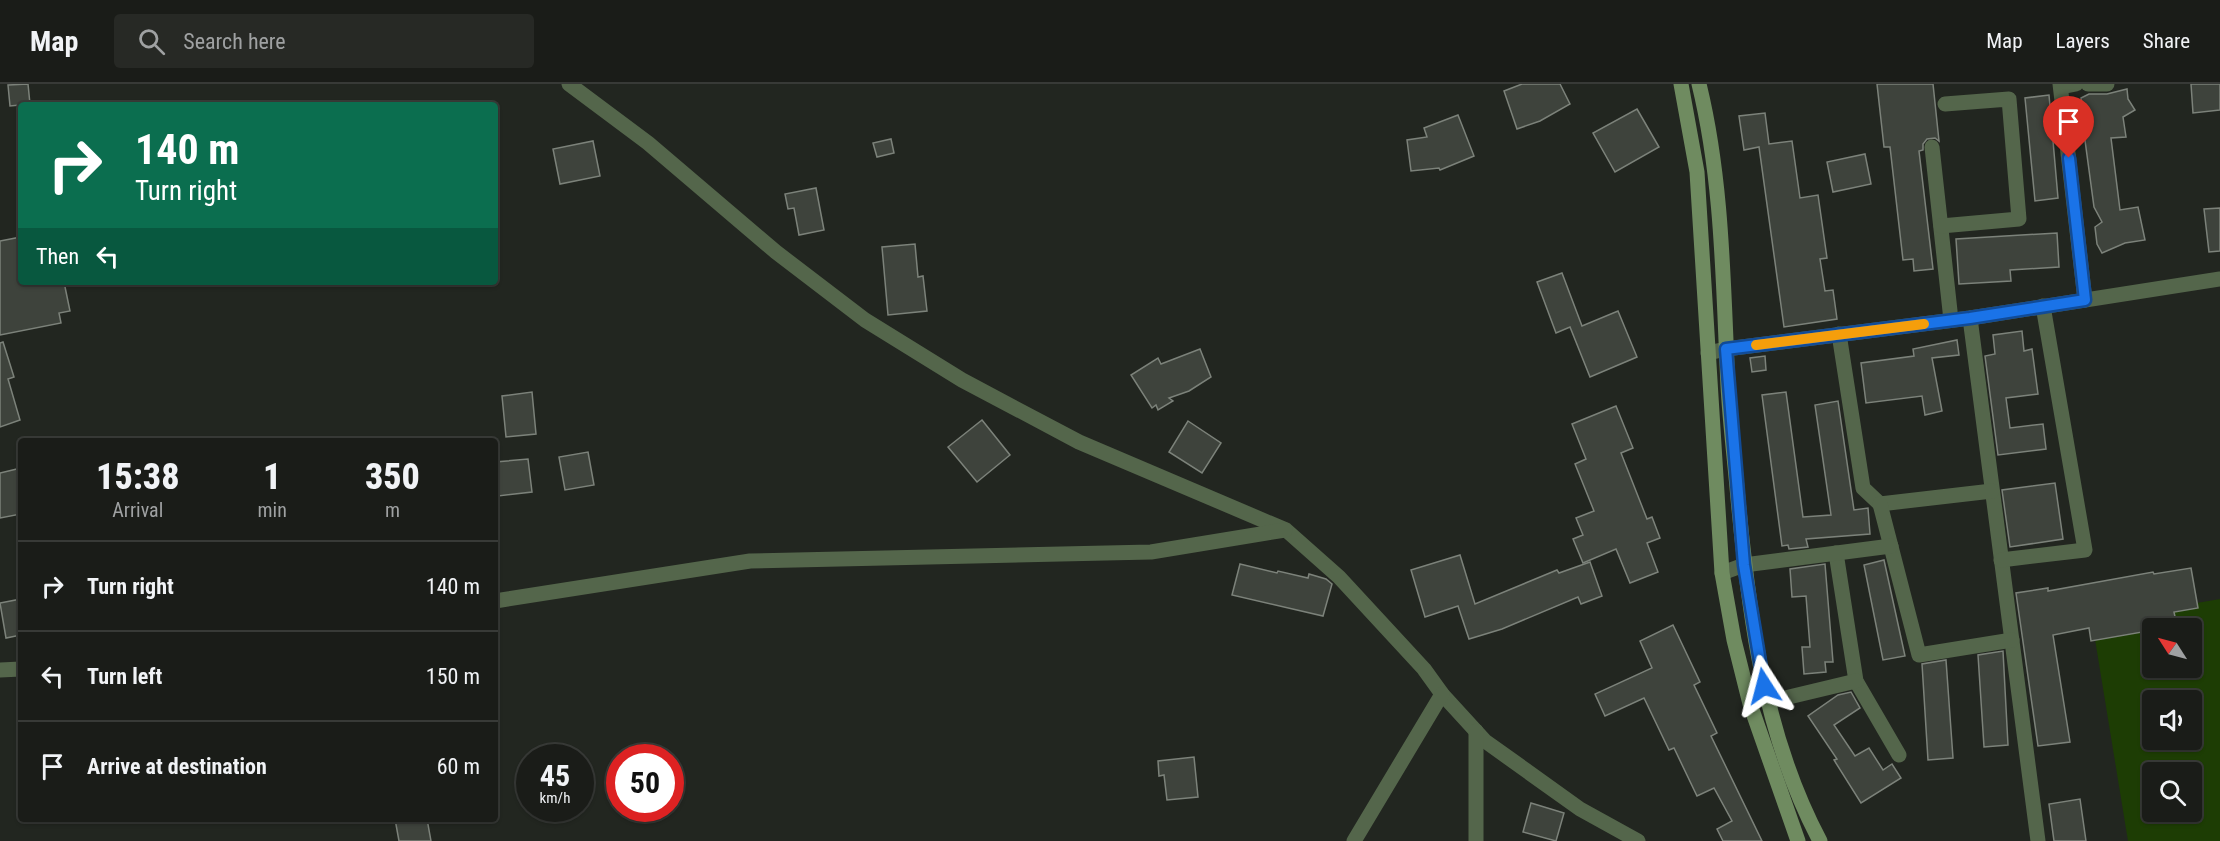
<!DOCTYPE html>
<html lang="en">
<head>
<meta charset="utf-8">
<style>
  body { margin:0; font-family:"Roboto Condensed",sans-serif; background:#272925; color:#f1f3f6; height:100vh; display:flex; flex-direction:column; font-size:22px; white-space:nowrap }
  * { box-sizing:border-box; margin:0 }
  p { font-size:20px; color:#9fa1a2 }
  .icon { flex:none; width:33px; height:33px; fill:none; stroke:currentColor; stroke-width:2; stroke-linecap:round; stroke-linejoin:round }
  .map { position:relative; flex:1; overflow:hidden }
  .details { position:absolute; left:18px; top:354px; width:480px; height:384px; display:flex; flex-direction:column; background:#1a1c18; border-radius:6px; box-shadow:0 2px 4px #0004,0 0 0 2px #383a37 }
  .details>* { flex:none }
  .top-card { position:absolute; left:18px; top:18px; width:480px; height:183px; border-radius:6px; box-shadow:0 2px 4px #0004,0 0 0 2px #383a37; background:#0b6e4f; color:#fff; overflow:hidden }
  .needle { width:39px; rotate:306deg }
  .controls { position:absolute; left:2142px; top:534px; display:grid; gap:12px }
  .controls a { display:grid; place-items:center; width:60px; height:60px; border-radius:6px; background:#1a1c18; box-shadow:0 2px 4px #0004,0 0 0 2px #383a37; font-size:30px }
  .speed { position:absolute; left:516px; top:660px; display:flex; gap:12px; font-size:30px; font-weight:700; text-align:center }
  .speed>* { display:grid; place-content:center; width:78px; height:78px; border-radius:50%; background:#1a1c18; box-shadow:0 2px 4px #0004,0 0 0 2px #383a37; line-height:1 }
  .speed small { font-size:15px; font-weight:400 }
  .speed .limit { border:9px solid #d22; background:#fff; color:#111 }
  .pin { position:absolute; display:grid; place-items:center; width:51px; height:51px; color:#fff; margin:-62px -26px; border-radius:50% 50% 50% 0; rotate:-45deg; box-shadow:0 0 6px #0007 }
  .pin .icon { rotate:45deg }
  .me { position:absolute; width:66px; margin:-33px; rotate:351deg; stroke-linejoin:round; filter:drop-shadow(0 0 4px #0008) }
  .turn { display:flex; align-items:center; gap:21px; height:126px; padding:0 18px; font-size:27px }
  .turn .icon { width:78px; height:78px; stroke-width:2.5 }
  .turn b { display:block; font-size:42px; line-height:51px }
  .then { display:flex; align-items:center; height:57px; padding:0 18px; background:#0003; gap:12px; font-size:22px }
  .eta { display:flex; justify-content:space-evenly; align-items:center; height:102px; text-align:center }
  .eta b { font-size:36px; font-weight:800; line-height:42px }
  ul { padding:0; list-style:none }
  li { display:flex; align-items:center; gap:18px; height:90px; padding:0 18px; border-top:2px solid #383a37 }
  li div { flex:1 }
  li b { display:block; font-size:22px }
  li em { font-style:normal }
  header { display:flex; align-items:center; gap:36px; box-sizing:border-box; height:84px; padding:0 30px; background:#1a1c18; border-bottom:2px solid #383a37 }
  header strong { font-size:28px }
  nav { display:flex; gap:33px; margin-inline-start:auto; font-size:21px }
  .search { width:420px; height:54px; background:#272925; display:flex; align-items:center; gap:15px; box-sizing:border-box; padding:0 21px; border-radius:6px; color:#9fa1a2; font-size:22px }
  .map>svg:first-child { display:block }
  .green { fill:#1d3d04; fill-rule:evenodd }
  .building { fill:#3e433c; stroke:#7c827a; stroke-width:1.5 }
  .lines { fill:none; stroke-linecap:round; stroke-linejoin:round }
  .street { stroke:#54664b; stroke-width:15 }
  .secondary { stroke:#6f8b60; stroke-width:15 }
  .route-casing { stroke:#114b97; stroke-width:15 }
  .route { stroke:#1a73e8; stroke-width:10 }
  .slow { stroke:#f59e0b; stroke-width:10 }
</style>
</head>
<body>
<header>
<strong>Map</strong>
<div class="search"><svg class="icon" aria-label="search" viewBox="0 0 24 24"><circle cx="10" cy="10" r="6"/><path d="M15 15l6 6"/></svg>Search here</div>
<nav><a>Map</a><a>Layers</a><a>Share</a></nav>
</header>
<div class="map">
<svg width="2220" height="757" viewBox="0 0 2220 757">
  <rect width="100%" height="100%" fill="#222620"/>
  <path class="green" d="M2220,515V757H2128L2092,537ZM2152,544H2192V584H2152ZM2152,616H2192V656H2152ZM2152,688H2192V728H2152Z"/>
  <g class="building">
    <polygon points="28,0 30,20 10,22 8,1"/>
    <polygon points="1522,0 1560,0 1570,20 1540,37 1517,45 1504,7"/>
    <polygon points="1877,0 1933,0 1939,57 1935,54 1927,55 1923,60 1923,66 1919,67 1933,185 1914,187 1913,175 1903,176 1890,63 1884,63"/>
    <polygon points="2191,0 2220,0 2220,26 2193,29"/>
    <polygon points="2127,5 2128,15 2135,26 2123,33 2126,53 2111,54 2120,126 2138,123 2145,156 2125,159 2102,169 2097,160 2095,143 2102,138 2094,123 2084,49 2081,43 2084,42 2081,14 2089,10 2107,10"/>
    <polygon points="2049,11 2058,114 2035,117 2025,14"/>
    <polygon points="1637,25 1659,63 1615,88 1593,49"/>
    <polygon points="1765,29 1769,60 1792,57 1800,114 1818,111 1827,174 1820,175 1825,207 1833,206 1837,235 1784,243 1759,63 1744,66 1739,32"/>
    <polygon points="1458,31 1474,72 1440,86 1439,84 1411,87 1407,56 1427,53 1424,44"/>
    <polygon points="891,55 894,69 877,73 873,59"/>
    <polygon points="593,57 600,92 560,100 553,65"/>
    <polygon points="1865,70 1871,100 1833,108 1827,78"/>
    <polygon points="816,104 824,146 799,151 794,124 788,125 785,110"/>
    <polygon points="2220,124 2220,167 2209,168 2204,125"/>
    <polygon points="2057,149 2059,183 2010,186 2011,197 1959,200 1956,155"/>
    <polygon points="21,153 21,198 64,198 70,227 59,229 61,239 0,251 0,157"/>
    <polygon points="915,160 918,193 923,192 927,227 888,231 882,163"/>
    <polygon points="1562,189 1582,242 1618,227 1637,273 1590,293 1570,243 1556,249 1537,198"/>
    <polygon points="2022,247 2024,267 2032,265 2038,310 2006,314 2010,344 2043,340 2046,365 1998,371 1985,272 1995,270 1993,251"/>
    <polygon points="1957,256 1959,271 1932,274 1942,327 1925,331 1922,312 1866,319 1861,279 1914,272 1913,265"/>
    <polygon points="3,258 14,293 8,295 20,336 0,343 0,259"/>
    <polygon points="1200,265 1211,293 1189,307 1169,314 1173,317 1158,326 1156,321 1152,324 1131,291 1158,274 1161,280"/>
    <polygon points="1765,272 1766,286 1752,288 1750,274"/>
    <polygon points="532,308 536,350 506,353 502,312"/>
    <polygon points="1786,308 1803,433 1831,431 1815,321 1838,317 1854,426 1868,424 1870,450 1806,455 1808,463 1789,465 1788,461 1782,462 1762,311"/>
    <polygon points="1616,322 1633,364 1621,369 1647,435 1652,433 1660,454 1647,459 1658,488 1630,499 1616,465 1583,479 1573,455 1583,451 1576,434 1594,427 1575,380 1586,375 1572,340"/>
    <polygon points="982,336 1010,371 977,398 948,363"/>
    <polygon points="1188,337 1221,359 1202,389 1169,368"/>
    <polygon points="588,368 594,401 565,406 559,373"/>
    <polygon points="528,375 532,408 498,412 495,378"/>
    <polygon points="21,384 21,430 0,434 0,389"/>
    <polygon points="2055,399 2063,455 2010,463 2002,406"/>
    <polygon points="1460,471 1475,520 1557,486 1559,489 1590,478 1602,512 1581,520 1578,513 1502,545 1469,555 1458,522 1425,533 1411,486"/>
    <polygon points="1884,476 1905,572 1883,576 1864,481"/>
    <polygon points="1240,480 1277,489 1278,487 1308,494 1309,490 1326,495 1332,500 1323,532 1232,511"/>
    <polygon points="1825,480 1833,578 1825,578 1826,588 1804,590 1802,563 1810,563 1806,512 1792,513 1790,485"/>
    <polygon points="2191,484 2198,524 2174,528 2177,542 2091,557 2089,544 2053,551 2070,658 2038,662 2016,509 2048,504 2048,507 2153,488 2154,490"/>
    <polygon points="21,515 21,551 6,554 0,519"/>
    <polygon points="1673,541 1700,598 1694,601 1717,649 1711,652 1762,757 1723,757 1717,745 1732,737 1714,704 1697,712 1674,664 1669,666 1644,614 1605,632 1595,610 1652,584 1640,557"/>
    <polygon points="2003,567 2008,661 1984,663 1978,571"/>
    <polygon points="1946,576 1953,674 1928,676 1922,580"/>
    <polygon points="1851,608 1860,624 1834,641 1855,672 1869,664 1883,686 1892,680 1901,694 1861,719 1834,676 1837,675 1808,632 1838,611"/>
    <polygon points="1194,673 1198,713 1167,716 1164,691 1159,692 1158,677"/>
    <polygon points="2080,715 2086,757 2054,757 2049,720"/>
    <polygon points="1531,719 1564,729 1556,757 1523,748"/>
    <polygon points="395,735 427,735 431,757 399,757"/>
  </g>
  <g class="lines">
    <g class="street">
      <polyline points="569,0 648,59 776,168 865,236 962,296 1079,358 1286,446 1339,493 1424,585 1442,610 1485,657 1580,725 1638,757"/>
      <polyline points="2060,0 2085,216"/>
      <polyline points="2088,0 2107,0"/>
      <polyline points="2061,3 2076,0"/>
      <polyline points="1932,63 1951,236"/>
      <polyline points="1941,142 2019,135 2009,15 1945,20"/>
      <polyline points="1970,234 2038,757"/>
      <polyline points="1839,250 1863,404 1880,420 1992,407"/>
      <polyline points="1708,269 1726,265 1970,234 2220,195"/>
      <polyline points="1880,420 1919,571 2012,556"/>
      <polyline points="1836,469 1856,597 1899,671"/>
      <polyline points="2001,476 2085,466 2043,222"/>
      <polyline points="1722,489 1744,481 1891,462"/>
      <polyline points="495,517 750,477 1151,468 1285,446"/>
      <polyline points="0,586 21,585"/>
      <polyline points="1768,618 1856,597"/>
      <polyline points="1476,647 1476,757"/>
      <polyline points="1354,757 1442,610"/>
    </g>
    <g class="secondary">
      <polyline points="1681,0 1697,88 1722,489 1734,556 1750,620 1798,757"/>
      <path d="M1699,0C1723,98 1723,201 1728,302C1730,340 1735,378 1738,415C1749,532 1764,652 1820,757"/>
    </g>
  </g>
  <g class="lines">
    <defs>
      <polyline id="route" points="1764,602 1744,481 1726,265 1970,234 2085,216 2069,74"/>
    </defs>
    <use href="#route" class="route-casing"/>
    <use href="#route" class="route"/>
    <polyline class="slow" points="1756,261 1924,240"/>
  </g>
</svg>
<div class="controls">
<a><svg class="needle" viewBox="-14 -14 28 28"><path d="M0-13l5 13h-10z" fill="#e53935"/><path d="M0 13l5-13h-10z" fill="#9fa1a2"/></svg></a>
<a><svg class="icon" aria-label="sound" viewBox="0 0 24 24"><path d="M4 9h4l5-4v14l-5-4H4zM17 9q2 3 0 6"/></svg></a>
<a><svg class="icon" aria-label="search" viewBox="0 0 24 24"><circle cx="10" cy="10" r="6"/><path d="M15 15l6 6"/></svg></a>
</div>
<div class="speed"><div>45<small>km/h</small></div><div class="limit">50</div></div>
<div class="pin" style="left:2069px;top:74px;background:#d93025"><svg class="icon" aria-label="arrive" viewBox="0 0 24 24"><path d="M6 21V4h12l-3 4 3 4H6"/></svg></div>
<svg class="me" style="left:1764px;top:602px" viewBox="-20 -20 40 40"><path d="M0-17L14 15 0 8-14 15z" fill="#1a73e8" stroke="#fff" stroke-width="4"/></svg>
<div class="top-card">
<div class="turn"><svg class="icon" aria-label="right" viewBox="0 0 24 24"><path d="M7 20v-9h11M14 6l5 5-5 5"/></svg><div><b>140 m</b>Turn right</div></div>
<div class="then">Then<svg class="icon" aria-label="left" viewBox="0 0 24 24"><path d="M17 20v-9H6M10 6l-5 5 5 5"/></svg></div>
</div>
<section class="details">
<div class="eta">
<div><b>15:38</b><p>Arrival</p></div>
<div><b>1</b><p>min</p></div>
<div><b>350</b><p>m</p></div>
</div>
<ul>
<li><svg class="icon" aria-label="right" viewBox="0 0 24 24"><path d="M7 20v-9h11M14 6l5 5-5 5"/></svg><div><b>Turn right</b></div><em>140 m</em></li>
<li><svg class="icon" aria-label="left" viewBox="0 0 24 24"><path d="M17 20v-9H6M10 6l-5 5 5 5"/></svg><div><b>Turn left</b></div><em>150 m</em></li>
<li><svg class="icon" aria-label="arrive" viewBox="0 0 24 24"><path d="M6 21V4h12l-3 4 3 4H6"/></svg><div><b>Arrive at destination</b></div><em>60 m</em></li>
</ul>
</section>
</div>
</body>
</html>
